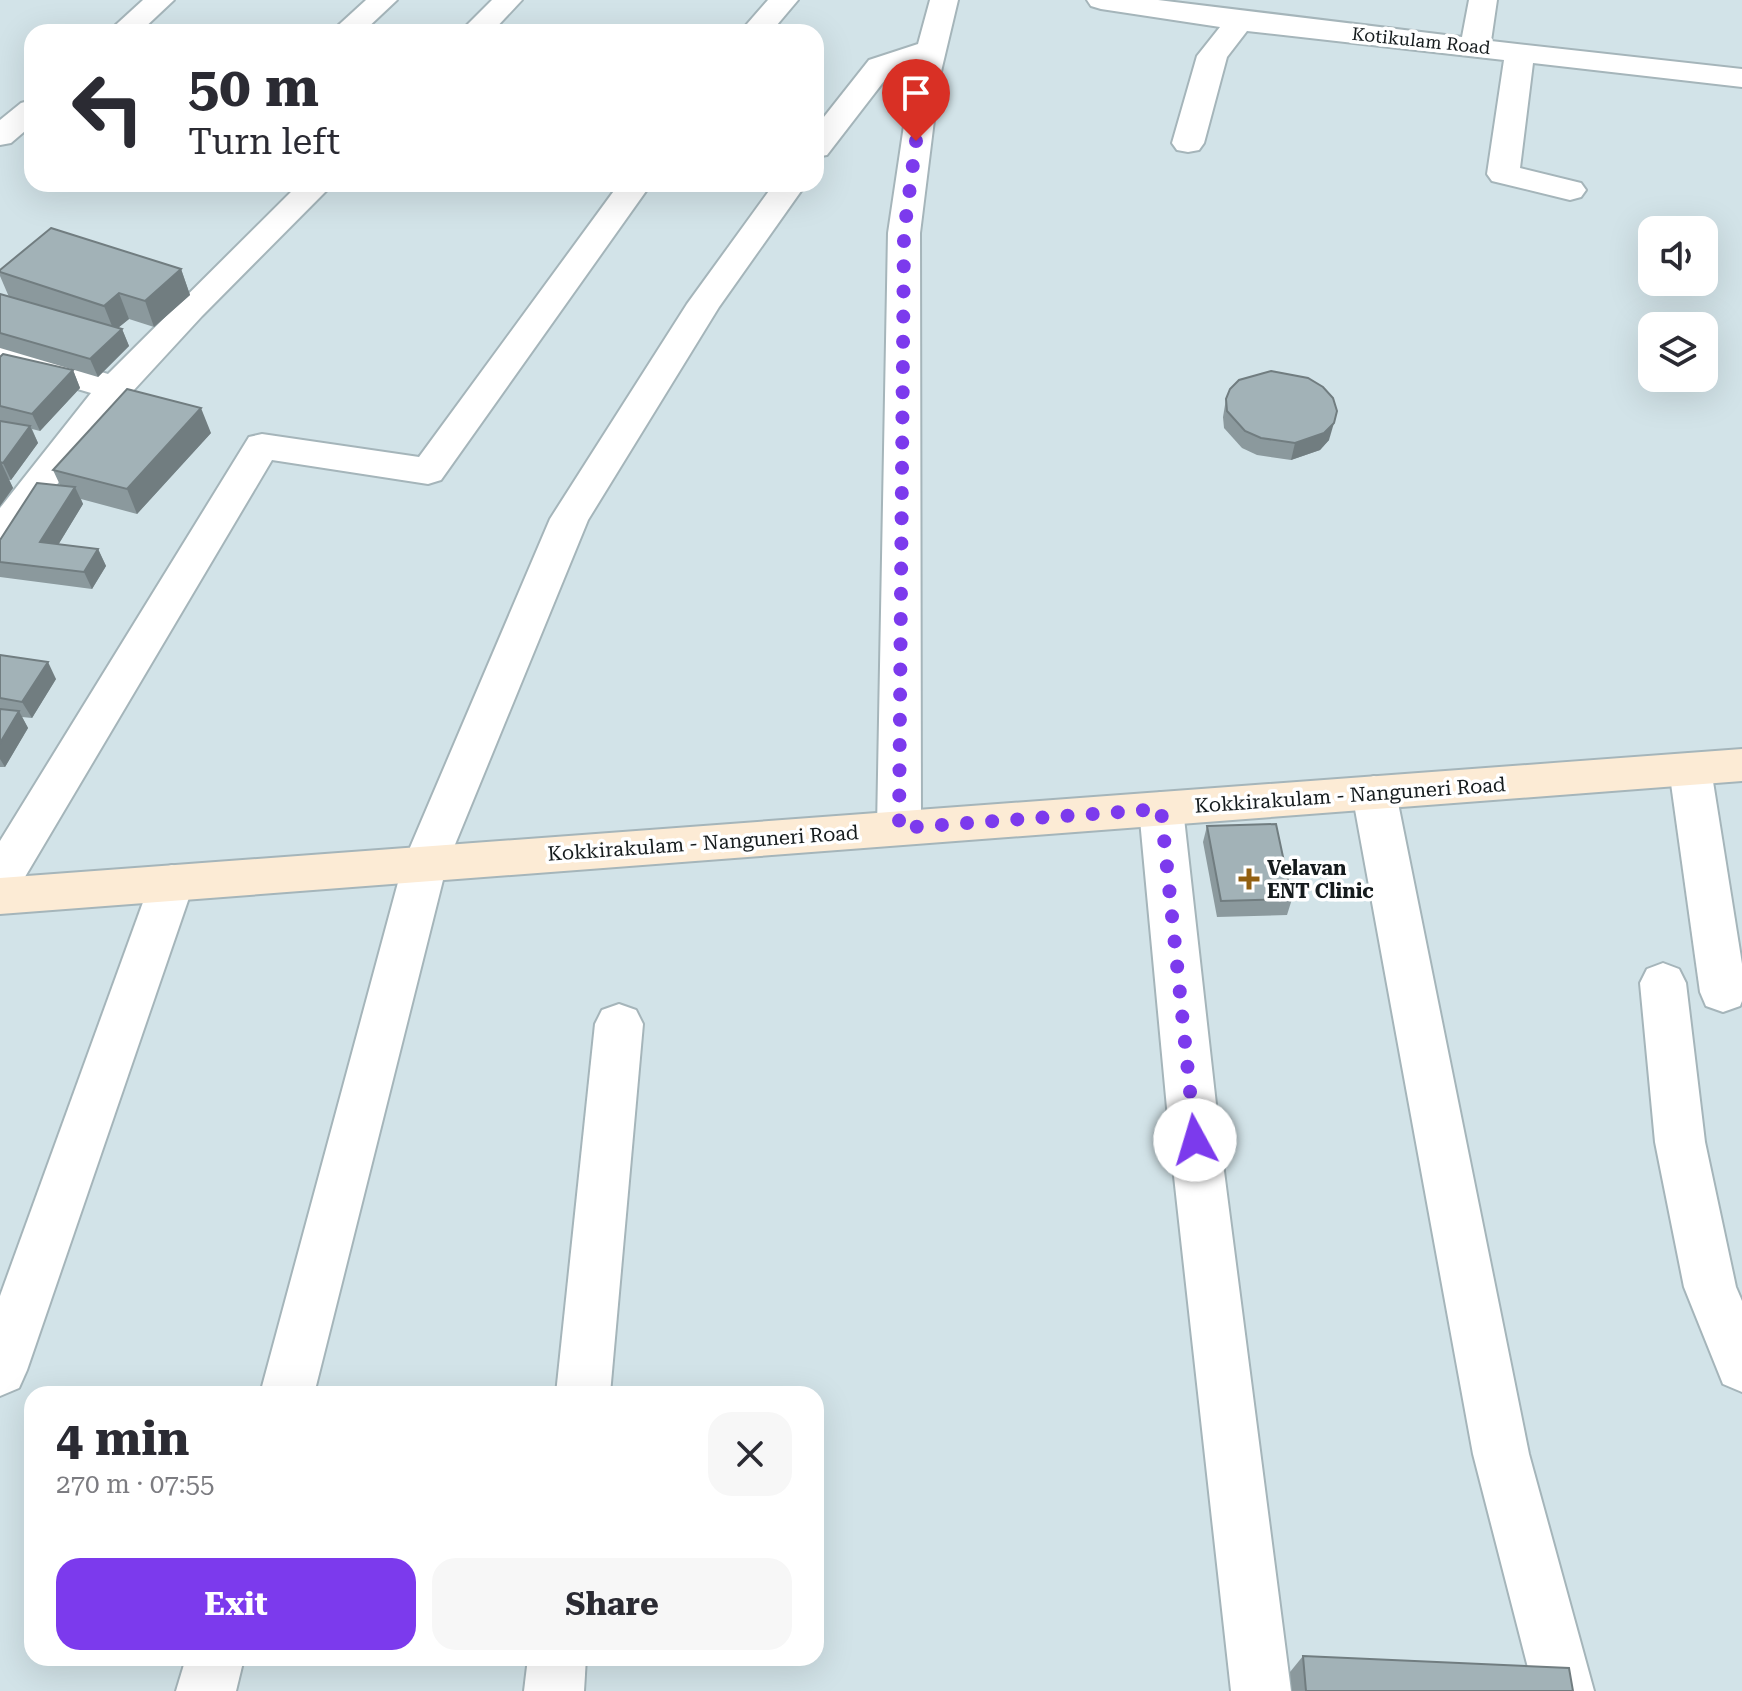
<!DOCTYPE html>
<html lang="en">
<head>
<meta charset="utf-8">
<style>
  body { margin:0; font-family:"Roboto Serif",serif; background:#f7f7f7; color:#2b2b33; height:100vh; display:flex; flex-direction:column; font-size:30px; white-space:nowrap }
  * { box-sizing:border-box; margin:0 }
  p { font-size:26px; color:#7c7c81 }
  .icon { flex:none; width:44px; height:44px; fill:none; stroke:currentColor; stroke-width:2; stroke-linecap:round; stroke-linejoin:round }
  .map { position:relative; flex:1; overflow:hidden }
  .sheet { position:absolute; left:24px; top:1386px; width:800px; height:280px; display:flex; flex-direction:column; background:#fff; border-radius:24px; box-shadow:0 8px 32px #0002 }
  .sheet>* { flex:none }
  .hud { position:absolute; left:24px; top:24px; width:800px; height:168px; border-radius:24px; box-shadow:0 8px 32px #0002; background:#fff; color:#2b2b33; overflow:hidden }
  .tools { position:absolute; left:1638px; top:216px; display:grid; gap:16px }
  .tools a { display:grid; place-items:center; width:80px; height:80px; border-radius:16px; background:#fff; box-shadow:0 8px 32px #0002; font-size:40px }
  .pin { position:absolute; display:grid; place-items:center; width:68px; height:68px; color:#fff; margin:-82px -34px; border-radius:50% 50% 50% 0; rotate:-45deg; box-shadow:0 0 8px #0007 }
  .pin .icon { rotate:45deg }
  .me { position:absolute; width:88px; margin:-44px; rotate:354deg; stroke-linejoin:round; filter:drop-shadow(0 0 6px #0008) }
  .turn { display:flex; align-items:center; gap:28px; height:168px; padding:0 32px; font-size:36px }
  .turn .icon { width:104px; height:104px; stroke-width:2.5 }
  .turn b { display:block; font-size:56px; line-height:68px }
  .round { display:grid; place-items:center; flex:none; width:84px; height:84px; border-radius:24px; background:#f7f7f7 }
  .headline { display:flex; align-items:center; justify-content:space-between; height:136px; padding:0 32px }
  h1 { font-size:48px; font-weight:700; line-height:60px }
  .button { display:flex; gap:16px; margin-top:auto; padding:16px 32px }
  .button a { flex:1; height:92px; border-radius:24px; background:#7c3aed; color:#fff; font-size:32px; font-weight:700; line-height:92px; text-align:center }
  .button a+a { background:#f7f7f7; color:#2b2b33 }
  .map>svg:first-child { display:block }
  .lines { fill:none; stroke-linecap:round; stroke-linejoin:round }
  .street-casing { stroke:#a5b5ba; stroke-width:4 }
  .secondary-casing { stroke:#a5b5ba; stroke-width:4 }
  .street { fill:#fff; fill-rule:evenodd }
  .secondary { fill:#fcebd5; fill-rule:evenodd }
  .wall { fill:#8b999d }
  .shaded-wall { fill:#717d80 }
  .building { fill:#a2b2b7; stroke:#717d80; stroke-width:2 }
  .route { stroke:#7c3aed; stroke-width:14; stroke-dasharray:0 25.2 }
  .poi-dot { fill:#926011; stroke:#fff; stroke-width:3 }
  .labels { text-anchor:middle; stroke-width:7; stroke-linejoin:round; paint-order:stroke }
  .far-street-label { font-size:18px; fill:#151b1d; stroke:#fff }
  .street-label { font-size:20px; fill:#151b1d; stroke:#fff }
  .poi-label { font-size:20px; font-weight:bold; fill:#151b1d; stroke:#fff; text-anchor:start }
</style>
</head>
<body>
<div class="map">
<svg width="1742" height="1691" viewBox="0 0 1742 1691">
  <rect width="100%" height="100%" fill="#d2e3e8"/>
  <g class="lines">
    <defs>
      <g id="street">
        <polygon points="143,0 174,0 140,32 108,32"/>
        <polygon points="366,0 397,0 363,32 331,32"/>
        <polygon points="492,0 522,0 492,32 460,32"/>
        <polygon points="768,0 798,0 771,32 740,32"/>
        <polygon points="930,0 958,0 939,80 920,233 921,828 914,840 899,845 884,840 877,828 888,233 913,65 891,72 827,155 816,157 816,127 869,60 918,44"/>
        <polygon points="1087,0 1158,0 1462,37 1469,0 1497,0 1491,41 1742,69 1742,87 1533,63 1520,168 1581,183 1586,190 1581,197 1570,200 1492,181 1487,174 1504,60 1247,31 1227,57 1204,143 1199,150 1188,152 1177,150 1172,143 1197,56 1220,27 1101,9 1091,6"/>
        <polygon points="32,100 32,125 11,143 0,145 0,120 21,103"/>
        <polygon points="299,184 333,184 202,316 121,404 47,497 14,546 0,550 0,508 91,393 0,366 0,343 108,374"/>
        <polygon points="619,184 651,184 441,480 428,484 272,460 16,892 0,897 0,841 249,437 262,434 419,457"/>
        <polygon points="774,184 806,184 719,307 588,520 447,864 314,1394 260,1394 403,864 550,519 687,304"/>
        <polygon points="1690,753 1705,757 1711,769 1742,964 1742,1001 1740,1006 1723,1012 1706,1006 1700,992 1669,769 1675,757"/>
        <polygon points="1374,776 1389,781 1396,793 1529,1454 1594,1691 1534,1691 1473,1454 1352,793 1359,781"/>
        <polygon points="1161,792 1176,797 1183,809 1220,1140 1291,1691 1231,1691 1170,1140 1139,809 1146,797"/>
        <polygon points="172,865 188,870 194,883 27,1370 19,1388 0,1396 0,1296 150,883 156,870"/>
        <polygon points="1663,963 1679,969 1686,983 1705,1142 1736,1287 1742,1301 1742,1392 1723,1384 1684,1287 1655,1142 1640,983 1647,969"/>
        <polygon points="619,1004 636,1010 643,1024 610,1394 556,1394 595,1024 602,1010"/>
        <polygon points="186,1658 244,1658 236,1691 176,1691"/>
        <polygon points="528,1658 586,1658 584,1691 524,1691"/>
      </g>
      <polygon id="secondary" points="1742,749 1742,781 0,914 0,878"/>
    </defs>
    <use href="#street" class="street-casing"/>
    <use href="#secondary" class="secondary-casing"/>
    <use href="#street" class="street"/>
    <use href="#secondary" class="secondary"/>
  </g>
  <g class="wall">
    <polygon points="181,269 190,295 154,327 129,319 118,328 122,329 129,346 98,377 0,348 0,294 9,297 0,276 0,270"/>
    <polygon points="0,357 73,370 80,388 40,431 32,429 38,443 11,480 9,480 13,488 0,506"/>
    <polygon points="1226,399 1329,440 1320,450 1291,460 1257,455 1242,448 1224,428 1223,417"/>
    <polygon points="211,433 137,514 81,499 83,504 58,545 98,549 106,566 92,589 0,577 0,540 60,485 53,470"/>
    <polygon points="0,655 56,679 32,718 22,717 28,728 5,767 0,767"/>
    <polygon points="1207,826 1292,899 1287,915 1217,917 1203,842"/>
    <polygon points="1303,1656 1573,1691 1292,1691 1290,1672"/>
  </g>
  <g class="shaded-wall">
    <polygon points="181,269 190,295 154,327 145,301"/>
    <polygon points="119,293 129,319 114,331 104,306"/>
    <polygon points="122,329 129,346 98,377 90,359"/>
    <polygon points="73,370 80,388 40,431 32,414"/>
    <polygon points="201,408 211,433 137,514 127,489"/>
    <polygon points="1334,423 1329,440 1320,450 1291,460 1295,443"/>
    <polygon points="30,426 38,443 11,480 3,463"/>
    <polygon points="1,462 13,488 0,506 0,463"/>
    <polygon points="75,487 83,504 49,560 40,542"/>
    <polygon points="98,549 106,566 92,589 84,572"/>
    <polygon points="48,662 56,679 32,718 22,702"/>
    <polygon points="19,711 28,728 5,767 0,759 0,743"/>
  </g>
  <g class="building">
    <polygon points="51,228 181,269 145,301 119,293 104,306 0,272 0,270"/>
    <polygon points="0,294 122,329 90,359 0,333"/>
    <polygon points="3,354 73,370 32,414 0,406 0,357"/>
    <polygon points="1271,371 1308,378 1323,387 1333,398 1337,411 1334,423 1324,433 1295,443 1261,438 1245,431 1227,411 1226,399 1230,389 1239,380"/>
    <polygon points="127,389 201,408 127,489 53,470"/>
    <polygon points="0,421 30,426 3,463 0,462"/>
    <polygon points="37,483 75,487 40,542 98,549 84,572 0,562 0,540"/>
    <polygon points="0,655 48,662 22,702 0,698"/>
    <polygon points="0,709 19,711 0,743"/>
    <polygon points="1276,824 1292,899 1221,901 1207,826"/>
    <polygon points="1303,1656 1569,1668 1573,1691 1306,1691"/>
  </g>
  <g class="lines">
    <polyline class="route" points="916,141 904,233 899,828 1161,809 1195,1140"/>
  </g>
  <path class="poi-dot" d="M1245 867h8v8h8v8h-8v8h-8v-8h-8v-8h8z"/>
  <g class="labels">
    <g class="far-street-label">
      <text transform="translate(1421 41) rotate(6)" y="6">Kotikulam Road</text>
    </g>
    <g class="street-label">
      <text transform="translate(1350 795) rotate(-4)" y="7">Kokkirakulam - Nanguneri Road</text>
      <text transform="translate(703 843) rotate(-4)" y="7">Kokkirakulam - Nanguneri Road</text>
    </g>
    <g class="poi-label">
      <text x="1267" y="875">Velavan<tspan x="1267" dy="23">ENT Clinic</tspan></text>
    </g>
  </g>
</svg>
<div class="tools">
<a><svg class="icon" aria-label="sound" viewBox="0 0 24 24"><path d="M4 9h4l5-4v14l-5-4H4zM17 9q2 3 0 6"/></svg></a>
<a><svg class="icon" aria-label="layers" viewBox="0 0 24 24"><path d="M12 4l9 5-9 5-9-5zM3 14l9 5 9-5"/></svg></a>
</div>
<div class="pin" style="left:916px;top:141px;background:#d93025"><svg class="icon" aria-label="arrive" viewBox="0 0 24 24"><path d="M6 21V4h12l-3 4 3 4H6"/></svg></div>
<svg class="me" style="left:1195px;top:1140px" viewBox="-20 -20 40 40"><circle r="19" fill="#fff"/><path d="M0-13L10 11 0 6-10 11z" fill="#7c3aed"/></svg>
<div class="hud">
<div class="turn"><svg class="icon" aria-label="left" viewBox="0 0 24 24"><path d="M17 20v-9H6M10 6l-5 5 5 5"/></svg><div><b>50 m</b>Turn left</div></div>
</div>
<section class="sheet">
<div class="headline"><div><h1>4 min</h1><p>270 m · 07:55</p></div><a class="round"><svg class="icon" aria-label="close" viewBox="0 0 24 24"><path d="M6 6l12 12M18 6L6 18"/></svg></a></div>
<div class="button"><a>Exit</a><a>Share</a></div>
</section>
</div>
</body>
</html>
